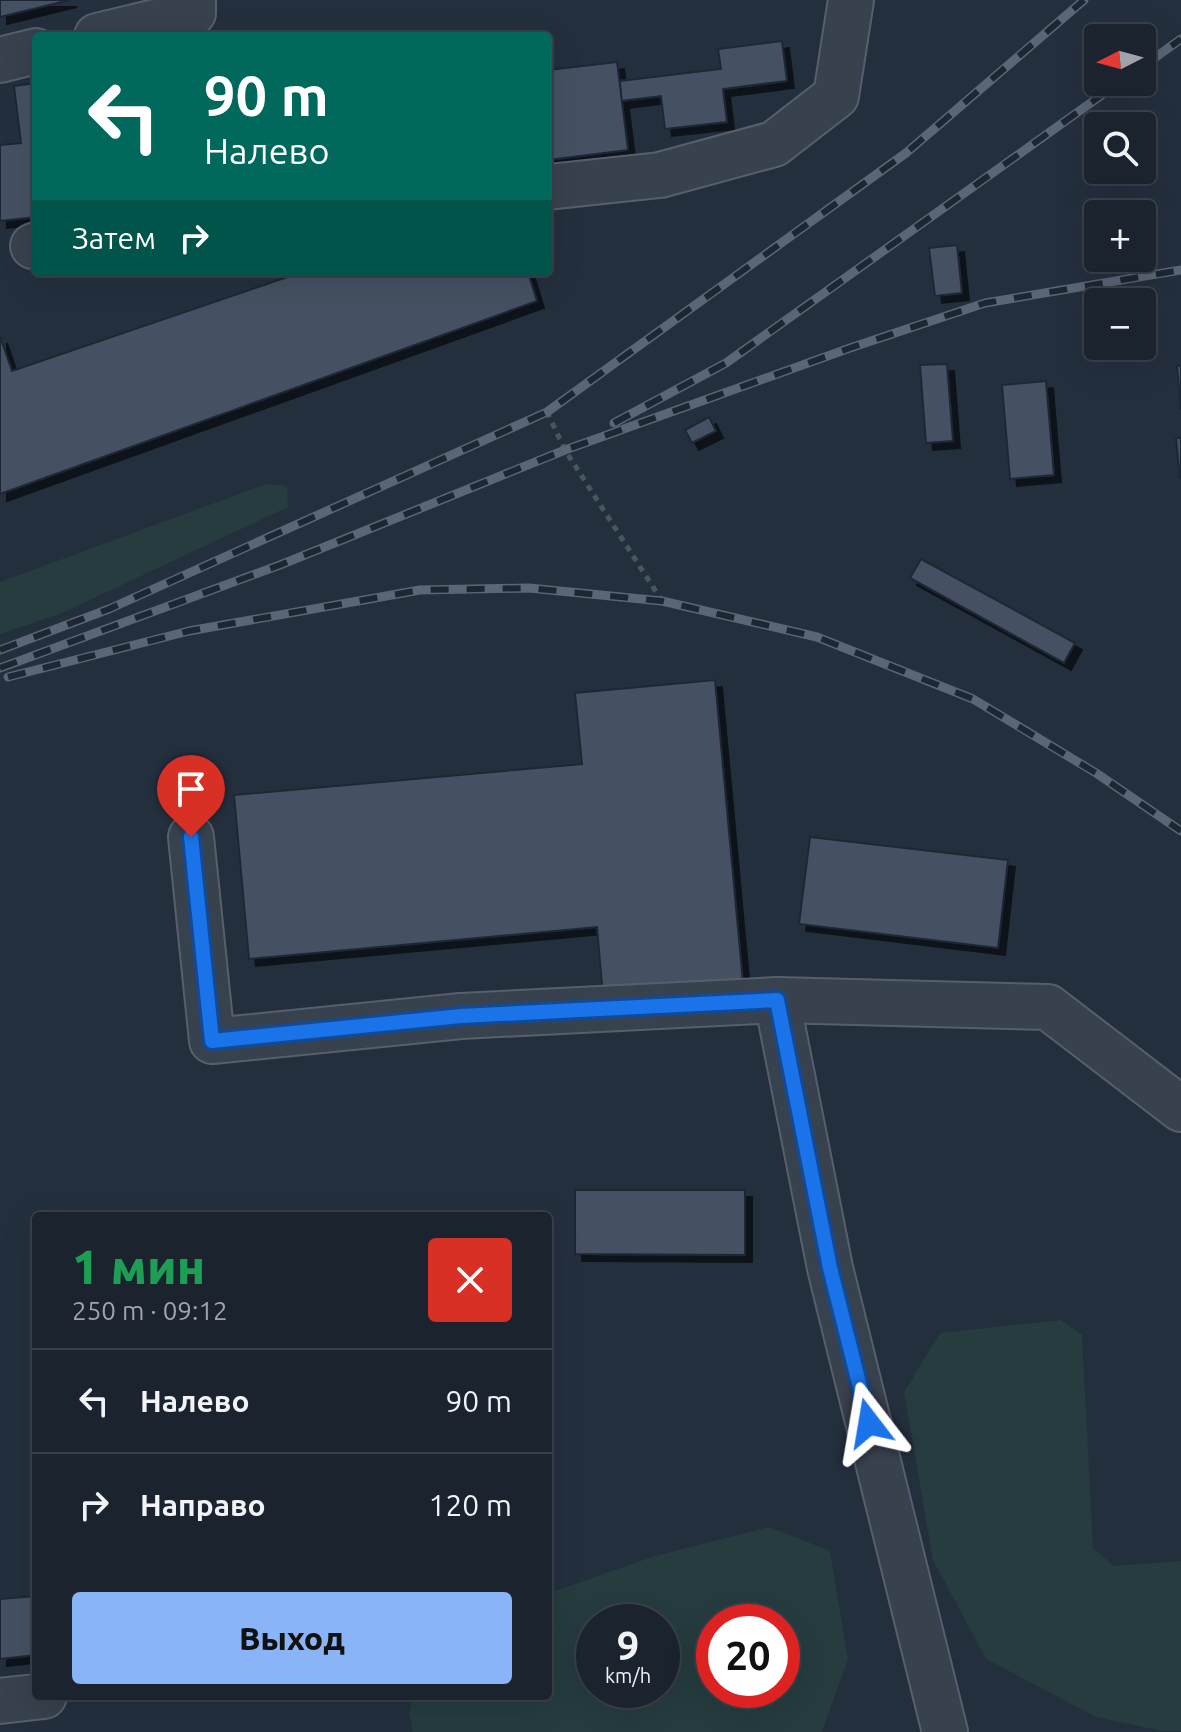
<!DOCTYPE html>
<html lang="ru">
<head>
<meta charset="utf-8">
<style>
  body { margin:0; font-family:Ubuntu,sans-serif; background:#242b36; color:#f1f3f6; height:100vh; display:flex; flex-direction:column; font-size:30px; white-space:nowrap }
  * { box-sizing:border-box; margin:0 }
  p { font-size:26px; color:#a0a4aa }
  .icon { flex:none; width:44px; height:44px; fill:none; stroke:currentColor; stroke-width:2; stroke-linecap:round; stroke-linejoin:round }
  .map { position:relative; flex:1; overflow:hidden }
  .details { position:absolute; left:32px; top:1212px; width:520px; height:488px; display:flex; flex-direction:column; background:#1b232e; border-radius:8px; box-shadow:0 8px 32px #0002,0 0 0 2px #39404a }
  .details>* { flex:none }
  .top-card { position:absolute; left:32px; top:32px; width:520px; height:244px; border-radius:8px; box-shadow:0 8px 32px #0002,0 0 0 2px #39404a; background:#00695c; color:#fff; overflow:hidden }
  .needle { width:52px; rotate:264deg }
  .fabs { position:absolute; left:1084px; top:24px; display:grid; gap:16px }
  .fabs a { display:grid; place-items:center; width:72px; height:72px; border-radius:8px; background:#1b232e; box-shadow:0 8px 32px #0002,0 0 0 2px #39404a; font-size:40px }
  .speed { position:absolute; left:576px; top:1604px; display:flex; gap:16px; font-size:40px; font-weight:700; text-align:center }
  .speed>* { display:grid; place-content:center; width:104px; height:104px; border-radius:50%; background:#1b232e; box-shadow:0 8px 32px #0002,0 0 0 2px #39404a; line-height:1 }
  .speed small { font-size:20px; font-weight:400 }
  .speed .limit { border:12px solid #d22; background:#fff; color:#111 }
  .pin { position:absolute; display:grid; place-items:center; width:68px; height:68px; color:#fff; margin:-82px -34px; border-radius:50% 50% 50% 0; rotate:-45deg; box-shadow:0 0 8px #0007 }
  .pin .icon { rotate:45deg }
  .me { position:absolute; width:88px; margin:-44px; rotate:346deg; stroke-linejoin:round; filter:drop-shadow(0 0 6px #0008) }
  .turn { display:flex; align-items:center; gap:28px; height:168px; padding:0 40px; font-size:36px }
  .turn .icon { width:104px; height:104px; stroke-width:2.5 }
  .turn b { display:block; font-size:56px; line-height:68px }
  .then { display:flex; align-items:center; height:76px; padding:0 40px; background:#0003; gap:16px; font-size:30px }
  .round { display:grid; place-items:center; flex:none; width:84px; height:84px; border-radius:8px; background:#242b36 }
  .summary { display:flex; align-items:center; justify-content:space-between; height:136px; padding:0 40px }
  h1 { font-size:48px; font-weight:800; line-height:60px; color:#1e9e55 }
  .cta { display:flex; gap:16px; margin-top:auto; padding:16px 40px }
  .cta a { flex:1; height:92px; border-radius:8px; background:#8ab4f8; color:#111; font-size:32px; font-weight:800; line-height:92px; text-align:center }
  ul { padding:0; list-style:none }
  li { display:flex; align-items:center; gap:24px; height:104px; padding:0 40px; border-top:2px solid #39404a }
  li div { flex:1 }
  li b { display:block; font-size:30px }
  li em { font-style:normal }
  .map>svg:first-child { display:block }
  .green { fill:#263c3f; fill-rule:evenodd }
  .building { fill:#455162; stroke:#1f2835; stroke-width:2; filter:url(#shadow) }
  .lines { fill:none; stroke-linecap:round; stroke-linejoin:round }
  .minor-casing { stroke:#565f6c; stroke-width:48 }
  .path { stroke:#44595c; stroke-width:5; stroke-dasharray:6 6; stroke-linecap:butt }
  .minor { stroke:#38414e; stroke-width:44 }
  .rail-casing { stroke:#5a6575; stroke-width:9 }
  .rail { stroke:#1d2633; stroke-width:6; stroke-dasharray:18; stroke-linecap:butt }
  .route-casing { stroke:#114b97; stroke-width:20 }
  .route { stroke:#1a73e8; stroke-width:14 }
</style>
</head>
<body>
<div class="map">
<svg width="1181" height="1732" viewBox="0 0 1181 1732">
  <defs>
    <filter id="shadow"><feDropShadow dx="7" dy="7" stdDeviation="0" flood-color="#0009"/></filter>
  </defs>
  <rect width="100%" height="100%" fill="#242f3e"/>
  <g class="green">
    <polygon points="266,484 287,486 288,507 62,613 0,634 0,582"/>
    <polygon points="1061,1320 1082,1335 1093,1548 1114,1566 1181,1561 1181,1731 1163,1731 1096,1717 986,1659 933,1560 904,1392 940,1333"/>
    <path d="M769,1527L830,1551L848,1659L822,1732H413L409,1713L413,1696H548V1591H555L652,1557ZM594,1622H662V1690H594ZM714,1622H782V1690H714Z"/>
  </g>
  <g class="building">
    <polygon points="0,0 70,0 0,17"/>
    <polygon points="782,41 787,81 723,89 727,122 665,129 661,96 621,101 620,81 721,69 718,49"/>
    <polygon points="617,62 628,150 548,160 548,70"/>
    <polygon points="36,83 36,217 0,221 0,145 21,143 14,86"/>
    <polygon points="957,245 962,293 935,296 929,248"/>
    <polygon points="302,272 528,272 537,301 0,494 0,336 12,371"/>
    <polygon points="947,364 953,441 926,443 920,365"/>
    <polygon points="1181,365 1181,409 1177,366"/>
    <polygon points="1046,381 1054,475 1010,479 1002,385"/>
    <polygon points="709,417 716,431 692,443 685,430"/>
    <polygon points="1176,438 1181,438 1181,478 1180,478"/>
    <polygon points="921,559 1075,643 1064,663 910,578"/>
    <polygon points="715,680 743,983 603,996 597,927 249,959 234,795 582,764 575,693"/>
    <polygon points="810,837 1008,860 998,948 799,924"/>
    <polygon points="575,1190 745,1190 745,1255 575,1254"/>
    <polygon points="36,1596 36,1655 0,1659 0,1599"/>
  </g>
  <g class="lines">
    <defs>
      <g id="minor">
        <polyline points="97,36 193,13 193,0"/>
        <polyline points="0,60 36,51"/>
        <polyline points="548,187 660,175 774,144 836,96 851,0"/>
        <polyline points="33,246 36,245"/>
        <polyline points="191,837 212,1041 461,1016 777,1000 1048,1007 1181,1109"/>
        <polyline points="777,1000 830,1268 945,1732"/>
        <polyline points="0,1701 44,1696"/>
      </g>
    </defs>
    <use href="#minor" class="minor-casing"/>
    <polyline class="path" points="547,412 565,450 662,601"/>
    <use href="#minor" class="minor"/>
    <defs>
      <g id="rail">
        <polyline points="1142,67 1181,39"/>
        <polyline points="614,423 726,363 1120,82"/>
        <polyline points="0,650 109,609 547,412 906,153 1084,0"/>
        <polyline points="0,668 280,565 565,450 850,348 985,303 1181,270"/>
        <polyline points="8,677 189,631 420,590 529,588 662,601 817,637 973,699 1096,773 1181,831"/>
      </g>
    </defs>
    <use href="#rail" class="rail-casing"/>
    <use href="#rail" class="rail"/>
  </g>
  <g class="lines">
    <defs>
      <polyline id="route" points="191,837 212,1041 461,1016 777,1000 830,1268 869,1423"/>
    </defs>
    <use href="#route" class="route-casing"/>
    <use href="#route" class="route"/>
  </g>
</svg>
<div class="fabs">
<a><svg class="needle" viewBox="-14 -14 28 28"><path d="M0-13l5 13h-10z" fill="#e53935"/><path d="M0 13l5-13h-10z" fill="#a0a4aa"/></svg></a>
<a><svg class="icon" aria-label="search" viewBox="0 0 24 24"><circle cx="10" cy="10" r="6"/><path d="M15 15l6 6"/></svg></a>
<a>+</a>
<a>−</a>
</div>
<div class="speed"><div>9<small>km/h</small></div><div class="limit">20</div></div>
<div class="pin" style="left:191px;top:837px;background:#d93025"><svg class="icon" aria-label="arrive" viewBox="0 0 24 24"><path d="M6 21V4h12l-3 4 3 4H6"/></svg></div>
<svg class="me" style="left:869px;top:1423px" viewBox="-20 -20 40 40"><path d="M0-17L14 15 0 8-14 15z" fill="#1a73e8" stroke="#fff" stroke-width="4"/></svg>
<div class="top-card">
<div class="turn"><svg class="icon" aria-label="left" viewBox="0 0 24 24"><path d="M17 20v-9H6M10 6l-5 5 5 5"/></svg><div><b>90 m</b>Налево</div></div>
<div class="then">Затем<svg class="icon" aria-label="right" viewBox="0 0 24 24"><path d="M7 20v-9h11M14 6l5 5-5 5"/></svg></div>
</div>
<section class="details">
<div class="summary"><div><h1>1 мин</h1><p>250 m · 09:12</p></div><a class="round" style="background:#d93025;color:#fff"><svg class="icon" aria-label="close" viewBox="0 0 24 24"><path d="M6 6l12 12M18 6L6 18"/></svg></a></div>
<ul>
<li><svg class="icon" aria-label="left" viewBox="0 0 24 24"><path d="M17 20v-9H6M10 6l-5 5 5 5"/></svg><div><b>Налево</b></div><em>90 m</em></li>
<li><svg class="icon" aria-label="right" viewBox="0 0 24 24"><path d="M7 20v-9h11M14 6l5 5-5 5"/></svg><div><b>Направо</b></div><em>120 m</em></li>
</ul>
<div class="cta"><a>Выход</a></div>
</section>
</div>
</body>
</html>
